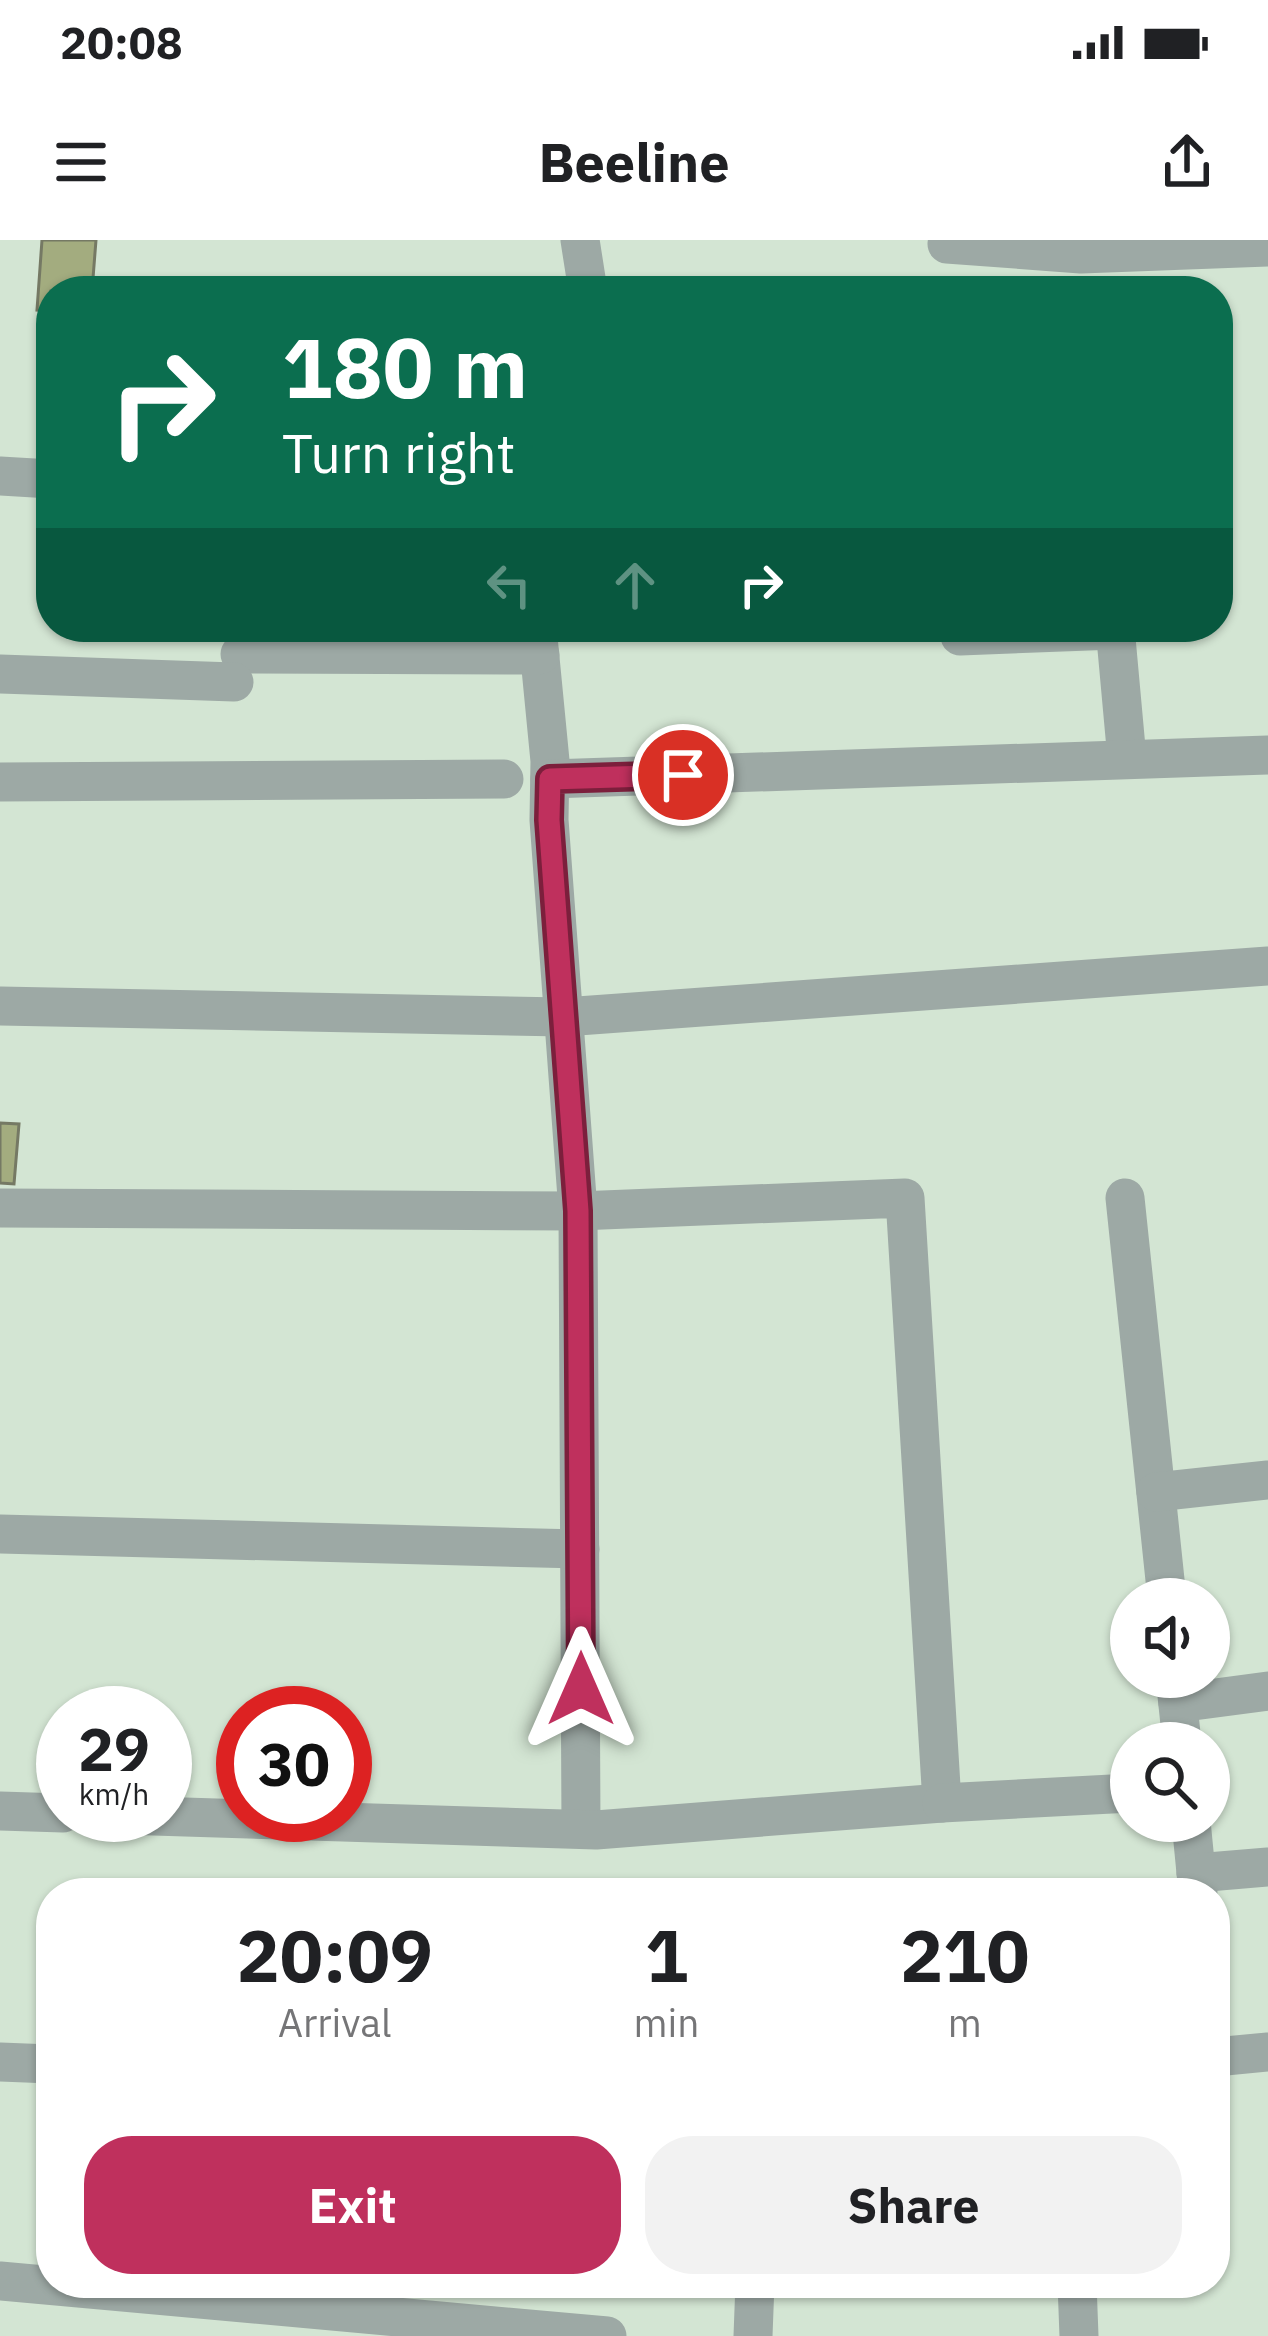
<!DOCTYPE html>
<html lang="en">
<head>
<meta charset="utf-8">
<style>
  body { margin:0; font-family:"IBM Plex Sans",sans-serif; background:#f2f2f2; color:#202124; height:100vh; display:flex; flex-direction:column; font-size:45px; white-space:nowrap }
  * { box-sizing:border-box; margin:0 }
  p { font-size:39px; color:#757577 }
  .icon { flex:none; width:66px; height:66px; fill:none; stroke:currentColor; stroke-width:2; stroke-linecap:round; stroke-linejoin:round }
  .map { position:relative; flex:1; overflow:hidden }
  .sheet { position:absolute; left:36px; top:1638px; width:1194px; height:420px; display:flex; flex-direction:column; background:#fff; border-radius:48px; box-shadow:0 3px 9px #0004 }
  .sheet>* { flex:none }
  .banner { position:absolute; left:36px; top:36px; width:1197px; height:366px; border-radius:48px; box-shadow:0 3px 9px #0004; background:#0b6e4f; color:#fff; overflow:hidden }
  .controls { position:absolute; left:1110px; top:1338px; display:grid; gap:24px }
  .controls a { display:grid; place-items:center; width:120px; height:120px; border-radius:50%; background:#fff; box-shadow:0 3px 9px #0004; font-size:60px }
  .speed { position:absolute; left:36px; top:1446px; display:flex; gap:24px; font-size:60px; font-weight:700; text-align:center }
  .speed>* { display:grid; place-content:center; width:156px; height:156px; border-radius:50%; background:#fff; box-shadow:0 3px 9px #0004; line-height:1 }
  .speed small { font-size:30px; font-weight:400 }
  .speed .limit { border:18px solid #d22; background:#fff; color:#111 }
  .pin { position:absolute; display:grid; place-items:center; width:102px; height:102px; color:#fff; margin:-51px; border:6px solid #fff; border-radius:50%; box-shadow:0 3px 12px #0007 }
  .me { position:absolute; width:132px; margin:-66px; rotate:0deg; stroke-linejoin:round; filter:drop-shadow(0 0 9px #0008) }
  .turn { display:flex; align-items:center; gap:42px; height:252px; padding:0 48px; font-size:54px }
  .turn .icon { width:156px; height:156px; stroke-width:2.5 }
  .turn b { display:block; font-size:84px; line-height:102px }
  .lanes { display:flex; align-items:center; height:114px; padding:0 48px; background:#0003; justify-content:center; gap:60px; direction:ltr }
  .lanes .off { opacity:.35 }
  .eta { display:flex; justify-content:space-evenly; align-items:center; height:204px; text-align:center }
  .eta b { font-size:72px; font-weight:700; line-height:84px }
  .cta { display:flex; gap:24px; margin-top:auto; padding:24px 48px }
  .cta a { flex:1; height:138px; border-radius:48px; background:#bf305d; color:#fff; font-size:48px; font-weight:700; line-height:138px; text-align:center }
  .cta a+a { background:#f2f2f2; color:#202124 }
  .status { display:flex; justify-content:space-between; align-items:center; height:84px; padding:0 60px; background:#fff; direction:ltr }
  .status svg { height:33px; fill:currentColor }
  header { display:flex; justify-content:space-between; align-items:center; height:156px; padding:0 48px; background:#fff; font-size:54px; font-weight:700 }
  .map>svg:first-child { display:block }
  .building { fill:#a3ac7f; stroke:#757964; stroke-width:3 }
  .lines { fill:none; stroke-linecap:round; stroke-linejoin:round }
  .street { stroke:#9da9a5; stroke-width:39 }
  .route-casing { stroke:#7c1f3c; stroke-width:30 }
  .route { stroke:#bf305d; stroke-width:21 }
</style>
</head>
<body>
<div class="status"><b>20:08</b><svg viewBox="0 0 49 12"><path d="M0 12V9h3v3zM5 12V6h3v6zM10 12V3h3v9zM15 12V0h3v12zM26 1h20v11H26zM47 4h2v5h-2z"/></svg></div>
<header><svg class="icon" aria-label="menu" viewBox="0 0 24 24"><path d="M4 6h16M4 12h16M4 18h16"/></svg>Beeline<svg class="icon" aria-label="share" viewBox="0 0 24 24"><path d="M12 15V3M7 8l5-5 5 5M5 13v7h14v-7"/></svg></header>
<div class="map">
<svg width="1268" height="2096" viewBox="0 0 1268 2096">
  <rect width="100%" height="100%" fill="#d3e5d3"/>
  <g class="building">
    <polygon points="42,0 96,0 92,51 51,51 51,71 37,70"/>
    <polygon points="0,883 19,884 14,944 0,943"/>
  </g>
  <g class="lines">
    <g class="street">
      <polyline points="580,0 588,51"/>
      <polyline points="947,4 1081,14 1268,7"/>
      <polyline points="0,236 51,239"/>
      <polyline points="537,387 550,521 549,580 578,971 581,1589"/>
      <polyline points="1115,387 1127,519"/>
      <polyline points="960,396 1115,390"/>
      <polyline points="240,414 540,415"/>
      <polyline points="0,434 234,442"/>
      <polyline points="550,539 1268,515"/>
      <polyline points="0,542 504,539"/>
      <polyline points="0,766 564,777 1268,726"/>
      <polyline points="1125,958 1167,1359"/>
      <polyline points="0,968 578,971 905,958 942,1563 596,1590 122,1575"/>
      <polyline points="1156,1252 1268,1240"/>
      <polyline points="0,1294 580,1309"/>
      <polyline points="1175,1437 1182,1503"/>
      <polyline points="1178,1463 1268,1451"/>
      <polyline points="942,1563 1131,1553"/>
      <polyline points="0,1571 63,1573"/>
      <polyline points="1191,1581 1198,1653"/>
      <polyline points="1196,1633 1268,1627"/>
      <polyline points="1215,1817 1268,1812"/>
      <polyline points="0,1822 51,1824"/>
      <polyline points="0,2041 607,2096"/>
      <polyline points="1077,2043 1079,2096"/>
      <polyline points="753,2096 755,2043"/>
    </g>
  </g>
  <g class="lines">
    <defs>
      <polyline id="route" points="581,1449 578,971 549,580 550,539 683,535"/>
    </defs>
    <use href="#route" class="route-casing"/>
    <use href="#route" class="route"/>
  </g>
</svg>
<div class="controls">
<a><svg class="icon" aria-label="sound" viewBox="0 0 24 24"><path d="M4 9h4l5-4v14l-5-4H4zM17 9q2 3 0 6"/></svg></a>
<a><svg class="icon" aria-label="search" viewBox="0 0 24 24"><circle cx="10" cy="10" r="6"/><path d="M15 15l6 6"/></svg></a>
</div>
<div class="speed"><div>29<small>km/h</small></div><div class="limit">30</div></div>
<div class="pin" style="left:683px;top:535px;background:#d93025"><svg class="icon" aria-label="arrive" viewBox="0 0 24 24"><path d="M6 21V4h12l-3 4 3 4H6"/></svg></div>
<svg class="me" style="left:581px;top:1449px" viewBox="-20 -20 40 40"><path d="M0-17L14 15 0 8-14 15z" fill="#bf305d" stroke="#fff" stroke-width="4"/></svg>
<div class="banner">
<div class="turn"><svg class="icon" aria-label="right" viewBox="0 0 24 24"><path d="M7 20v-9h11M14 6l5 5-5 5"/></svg><div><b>180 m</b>Turn right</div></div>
<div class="lanes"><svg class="icon off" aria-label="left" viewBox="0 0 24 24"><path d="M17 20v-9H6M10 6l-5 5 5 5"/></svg><svg class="icon off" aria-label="ahead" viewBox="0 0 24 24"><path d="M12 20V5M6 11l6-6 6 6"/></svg><svg class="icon" aria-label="right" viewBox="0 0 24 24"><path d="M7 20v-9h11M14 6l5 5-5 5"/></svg></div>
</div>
<section class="sheet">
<div class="eta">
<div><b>20:09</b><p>Arrival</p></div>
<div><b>1</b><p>min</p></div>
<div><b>210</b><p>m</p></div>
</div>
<div class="cta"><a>Exit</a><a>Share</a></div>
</section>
</div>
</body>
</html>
